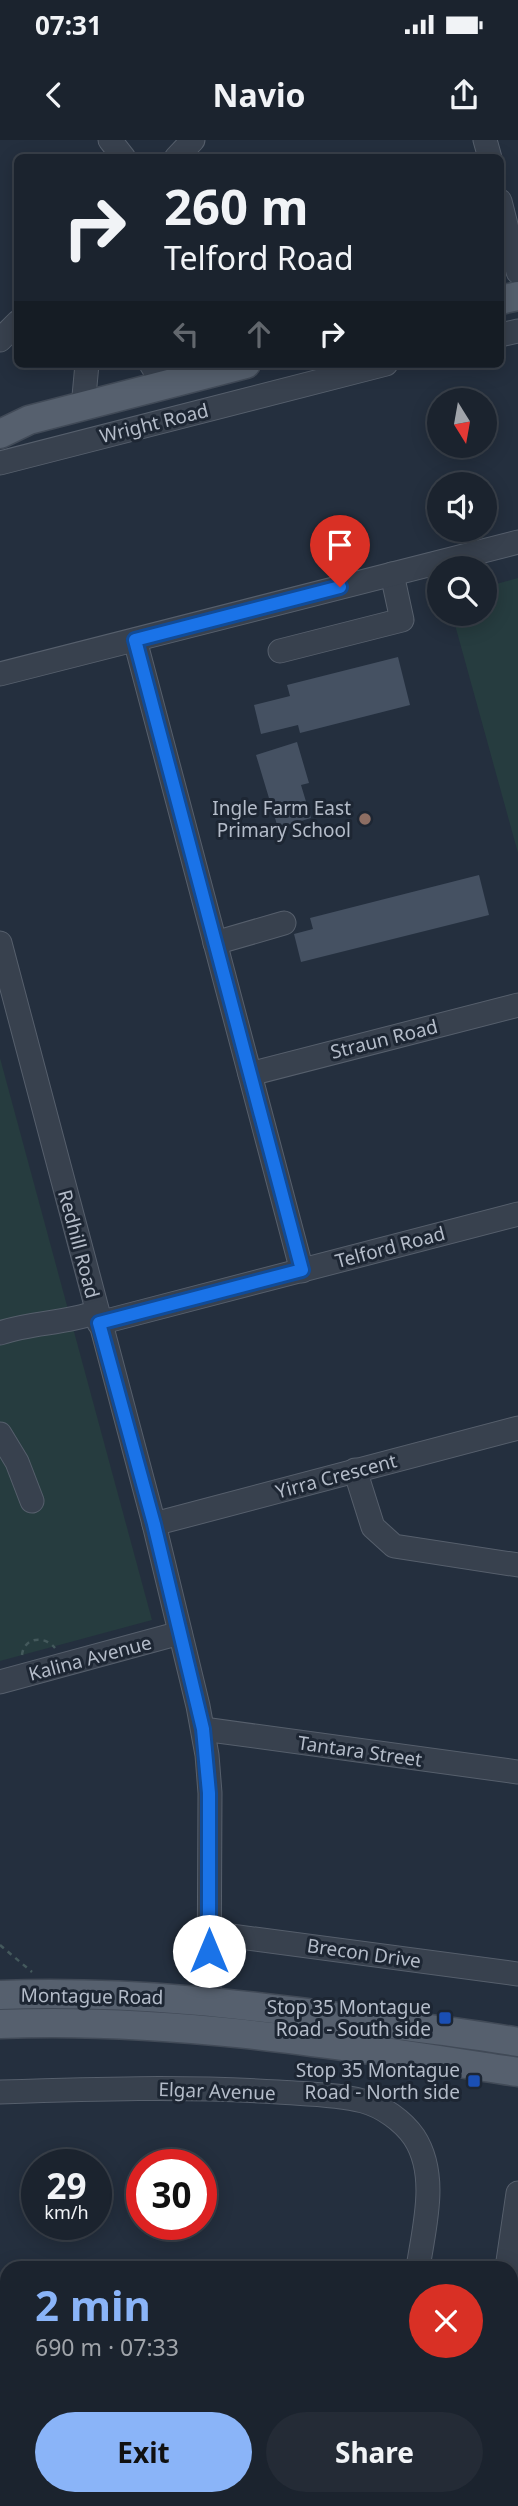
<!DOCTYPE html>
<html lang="en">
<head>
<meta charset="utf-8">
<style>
  body { margin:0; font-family:"Noto Sans",sans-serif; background:#242b36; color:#f1f3f6; height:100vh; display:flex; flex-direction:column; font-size:26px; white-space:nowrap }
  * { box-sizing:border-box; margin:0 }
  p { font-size:23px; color:#a0a4aa }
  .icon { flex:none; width:38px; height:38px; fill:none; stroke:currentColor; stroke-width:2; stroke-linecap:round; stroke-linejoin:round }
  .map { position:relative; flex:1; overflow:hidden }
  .drawer { position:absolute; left:0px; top:2121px; width:518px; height:245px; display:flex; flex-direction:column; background:#1b232e; border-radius:21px 21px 0 0; box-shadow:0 4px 18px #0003,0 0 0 2px #39404a }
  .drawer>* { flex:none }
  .top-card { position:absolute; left:14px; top:14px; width:490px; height:214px; border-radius:10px; box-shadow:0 4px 18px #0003,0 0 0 2px #39404a; background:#1b232e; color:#f1f3f6; overflow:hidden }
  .needle { width:46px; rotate:169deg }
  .controls { position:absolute; left:427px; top:248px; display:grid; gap:14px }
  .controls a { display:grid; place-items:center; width:70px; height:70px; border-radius:50%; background:#1b232e; box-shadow:0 4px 18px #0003,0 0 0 2px #39404a; font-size:35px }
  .speed { position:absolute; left:21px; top:2009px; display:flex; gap:14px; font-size:35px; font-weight:700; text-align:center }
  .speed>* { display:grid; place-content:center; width:91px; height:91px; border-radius:50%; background:#1b232e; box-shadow:0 4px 18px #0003,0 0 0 2px #39404a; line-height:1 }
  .speed small { font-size:18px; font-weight:400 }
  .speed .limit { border:10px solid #d22; background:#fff; color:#111 }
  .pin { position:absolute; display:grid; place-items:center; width:60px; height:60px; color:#fff; margin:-72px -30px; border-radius:50% 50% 50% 0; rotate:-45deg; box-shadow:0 0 7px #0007 }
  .pin .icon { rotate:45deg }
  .me { position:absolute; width:77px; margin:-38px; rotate:0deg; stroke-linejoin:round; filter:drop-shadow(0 0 5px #0008) }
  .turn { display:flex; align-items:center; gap:24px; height:147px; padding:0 35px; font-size:32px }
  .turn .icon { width:91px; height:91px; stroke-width:2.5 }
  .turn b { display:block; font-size:49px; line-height:60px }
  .lanes { display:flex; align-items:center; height:66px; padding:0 35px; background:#0003; justify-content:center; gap:35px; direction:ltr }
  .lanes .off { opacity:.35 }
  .round { display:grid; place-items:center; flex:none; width:74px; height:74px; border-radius:37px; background:#242b36 }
  .overview { display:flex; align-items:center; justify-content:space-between; height:119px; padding:0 35px }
  h1 { font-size:42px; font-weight:700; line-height:52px; color:#8ab4f8 }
  .primary-button { display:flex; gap:14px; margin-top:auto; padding:14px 35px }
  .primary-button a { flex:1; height:80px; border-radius:42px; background:#8ab4f8; color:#111; font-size:28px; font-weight:700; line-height:80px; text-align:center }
  .primary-button a+a { background:#242b36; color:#f1f3f6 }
  .status { display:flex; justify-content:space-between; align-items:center; height:49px; padding:0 35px; background:#1b232e; direction:ltr }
  .status svg { height:19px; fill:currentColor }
  header { display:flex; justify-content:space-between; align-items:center; height:91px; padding:0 35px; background:#1b232e; font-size:32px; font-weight:700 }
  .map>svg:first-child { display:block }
  .green { fill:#263c3f }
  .building { fill:#455162 }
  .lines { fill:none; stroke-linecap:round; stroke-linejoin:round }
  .minor-casing { stroke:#565f6c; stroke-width:25 }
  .major-casing { stroke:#414a57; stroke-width:31 }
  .path { stroke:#44595c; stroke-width:2.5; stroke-dasharray:5 5; stroke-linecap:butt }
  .minor { stroke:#38414e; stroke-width:23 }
  .major { stroke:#56606e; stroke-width:28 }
  .route-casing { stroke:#114b97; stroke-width:18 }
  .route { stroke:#1a73e8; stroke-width:12 }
  .education-dot { fill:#8d6e63; stroke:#1d2633; stroke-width:2.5 }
  .transit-dot { fill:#1a4fb4; stroke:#1d2633; stroke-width:2.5 }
  .labels { text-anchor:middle; stroke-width:6; stroke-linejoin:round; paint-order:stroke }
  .street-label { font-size:19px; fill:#b4bcc9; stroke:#1d2633 }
  .poi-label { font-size:19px; fill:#b4bcc9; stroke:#1d2633; text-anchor:end }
</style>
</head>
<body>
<div class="status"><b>07:31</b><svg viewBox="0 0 49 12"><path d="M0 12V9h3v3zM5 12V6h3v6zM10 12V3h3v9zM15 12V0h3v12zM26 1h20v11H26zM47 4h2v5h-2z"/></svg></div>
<header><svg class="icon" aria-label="back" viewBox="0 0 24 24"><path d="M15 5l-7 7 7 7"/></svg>Navio<svg class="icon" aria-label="share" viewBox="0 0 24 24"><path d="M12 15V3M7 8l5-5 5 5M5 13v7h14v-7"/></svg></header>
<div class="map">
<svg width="518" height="2366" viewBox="0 0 518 2366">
  <rect width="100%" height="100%" fill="#242f3e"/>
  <g class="green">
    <polygon points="518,438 518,713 452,474 485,474 485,447"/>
    <polygon points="0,918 152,1480 0,1521"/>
  </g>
  <g class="building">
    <polygon points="398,517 410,565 300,593 298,585 261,594 254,565 290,556 287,545"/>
    <polygon points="297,602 309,643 301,645 311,678 278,688 256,615"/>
    <polygon points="479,735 489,775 301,822 294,794 313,789 310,778"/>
  </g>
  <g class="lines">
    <defs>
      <g id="minor">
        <polyline points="110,0 124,18"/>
        <polyline points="485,0 490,18"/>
        <polyline points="176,18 193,0"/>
        <polyline points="500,61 518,132"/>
        <polyline points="500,195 518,191"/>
        <polyline points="0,200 18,182"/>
        <polyline points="151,224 165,246"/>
        <polyline points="83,267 87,224"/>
        <polyline points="0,323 386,224"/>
        <polyline points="135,500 302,1131"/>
        <polyline points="280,511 402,480 392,434"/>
        <polyline points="0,534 518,402"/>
        <polyline points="0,803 154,1384 198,1566 207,1615 210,1653 209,1861"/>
        <polyline points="215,803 284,783"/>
        <polyline points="250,934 518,865"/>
        <polyline points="99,1183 518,1074"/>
        <path d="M0,1193C32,1182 64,1184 97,1172"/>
        <polyline points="0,1294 17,1322 32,1361"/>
        <polyline points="355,1330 373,1387 394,1406 518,1425"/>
        <polyline points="154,1384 518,1288"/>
        <polyline points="0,1542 180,1493"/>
        <polyline points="203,1589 518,1632"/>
        <polyline points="209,1793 518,1834"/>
        <path d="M0,1952C92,1949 185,1946 278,1952C306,1954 336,1954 363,1961C382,1966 403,1981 414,1997C439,2035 424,2087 418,2128"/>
        <polyline points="507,2128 518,2053"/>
        <polyline points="0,2152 7,2151"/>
        <polyline points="262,2366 263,2359"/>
        <polyline points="474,2366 475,2359"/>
      </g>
      <g id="major">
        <polyline points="500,160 518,156"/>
        <polyline points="0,294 29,280 246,224"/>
        <path d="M0,1855C128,1850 254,1865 381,1883C427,1889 473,1894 518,1902"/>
        <path d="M0,1884C174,1877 347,1906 518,1932"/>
      </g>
    </defs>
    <use href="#minor" class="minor-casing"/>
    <use href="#major" class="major-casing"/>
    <g class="path">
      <path d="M22,1515C24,1497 44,1495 55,1508"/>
      <polyline points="0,1805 32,1832"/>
    </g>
    <use href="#minor" class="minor"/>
    <use href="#major" class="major"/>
  </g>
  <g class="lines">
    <defs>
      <polyline id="route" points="209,1811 209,1653 203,1589 154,1384 99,1183 302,1130 135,500 340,447"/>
    </defs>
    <use href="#route" class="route-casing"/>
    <use href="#route" class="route"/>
  </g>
  <circle class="education-dot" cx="365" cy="679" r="7"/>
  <g class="transit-dot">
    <rect x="438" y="1871" width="14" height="14" rx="3.5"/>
    <rect x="467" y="1934" width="14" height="14" rx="3.5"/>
  </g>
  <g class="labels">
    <g class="street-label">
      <text transform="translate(154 283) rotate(-14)" y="7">Wright Road</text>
      <text transform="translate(384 899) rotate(-14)" y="7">Straun Road</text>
      <text transform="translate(79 1104) rotate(75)" y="7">Redhill Road</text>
      <text transform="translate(390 1107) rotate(-15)" y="7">Telford Road</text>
      <text transform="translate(336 1336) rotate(-15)" y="7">Yirra Crescent</text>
      <text transform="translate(90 1518) rotate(-15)" y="7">Kalina Avenue</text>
      <text transform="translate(360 1611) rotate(8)" y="7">Tantara Street</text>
      <text transform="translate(364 1813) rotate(8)" y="7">Brecon Drive</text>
      <text transform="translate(92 1856) rotate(1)" y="7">Montague Road</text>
      <text transform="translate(217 1951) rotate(2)" y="7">Elgar Avenue</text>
    </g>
    <g class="poi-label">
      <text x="351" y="675">Ingle Farm East<tspan x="351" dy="22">Primary School</tspan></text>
      <text x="431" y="1874">Stop 35 Montague<tspan x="431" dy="22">Road - South side</tspan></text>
      <text x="460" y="1937">Stop 35 Montague<tspan x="460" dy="22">Road - North side</tspan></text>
    </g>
  </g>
</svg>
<div class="controls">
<a><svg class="needle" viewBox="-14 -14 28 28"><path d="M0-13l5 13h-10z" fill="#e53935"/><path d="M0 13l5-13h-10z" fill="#a0a4aa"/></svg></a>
<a><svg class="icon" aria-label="sound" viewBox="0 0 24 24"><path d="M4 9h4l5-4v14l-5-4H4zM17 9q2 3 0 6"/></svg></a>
<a><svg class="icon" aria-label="search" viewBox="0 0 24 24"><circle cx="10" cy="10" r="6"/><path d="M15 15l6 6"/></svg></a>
</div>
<div class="speed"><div>29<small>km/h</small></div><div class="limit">30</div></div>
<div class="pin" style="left:340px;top:447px;background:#d93025"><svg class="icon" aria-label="arrive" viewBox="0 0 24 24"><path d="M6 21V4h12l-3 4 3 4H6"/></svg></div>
<svg class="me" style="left:209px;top:1811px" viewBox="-20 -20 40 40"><circle r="19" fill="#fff"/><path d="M0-13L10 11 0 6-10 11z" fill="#1a73e8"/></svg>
<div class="top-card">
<div class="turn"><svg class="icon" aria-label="right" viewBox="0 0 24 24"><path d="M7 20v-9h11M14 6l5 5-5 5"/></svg><div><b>260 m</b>Telford Road</div></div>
<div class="lanes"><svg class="icon off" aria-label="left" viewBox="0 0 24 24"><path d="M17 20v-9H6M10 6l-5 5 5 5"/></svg><svg class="icon off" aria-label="ahead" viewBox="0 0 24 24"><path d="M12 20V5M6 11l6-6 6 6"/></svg><svg class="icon" aria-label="right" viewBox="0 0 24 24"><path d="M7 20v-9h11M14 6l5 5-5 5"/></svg></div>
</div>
<section class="drawer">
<div class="overview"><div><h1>2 min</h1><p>690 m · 07:33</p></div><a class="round" style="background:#d93025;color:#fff"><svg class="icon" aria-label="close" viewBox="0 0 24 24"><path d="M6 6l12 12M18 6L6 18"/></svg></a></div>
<div class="primary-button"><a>Exit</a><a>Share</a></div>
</section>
</div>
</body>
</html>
